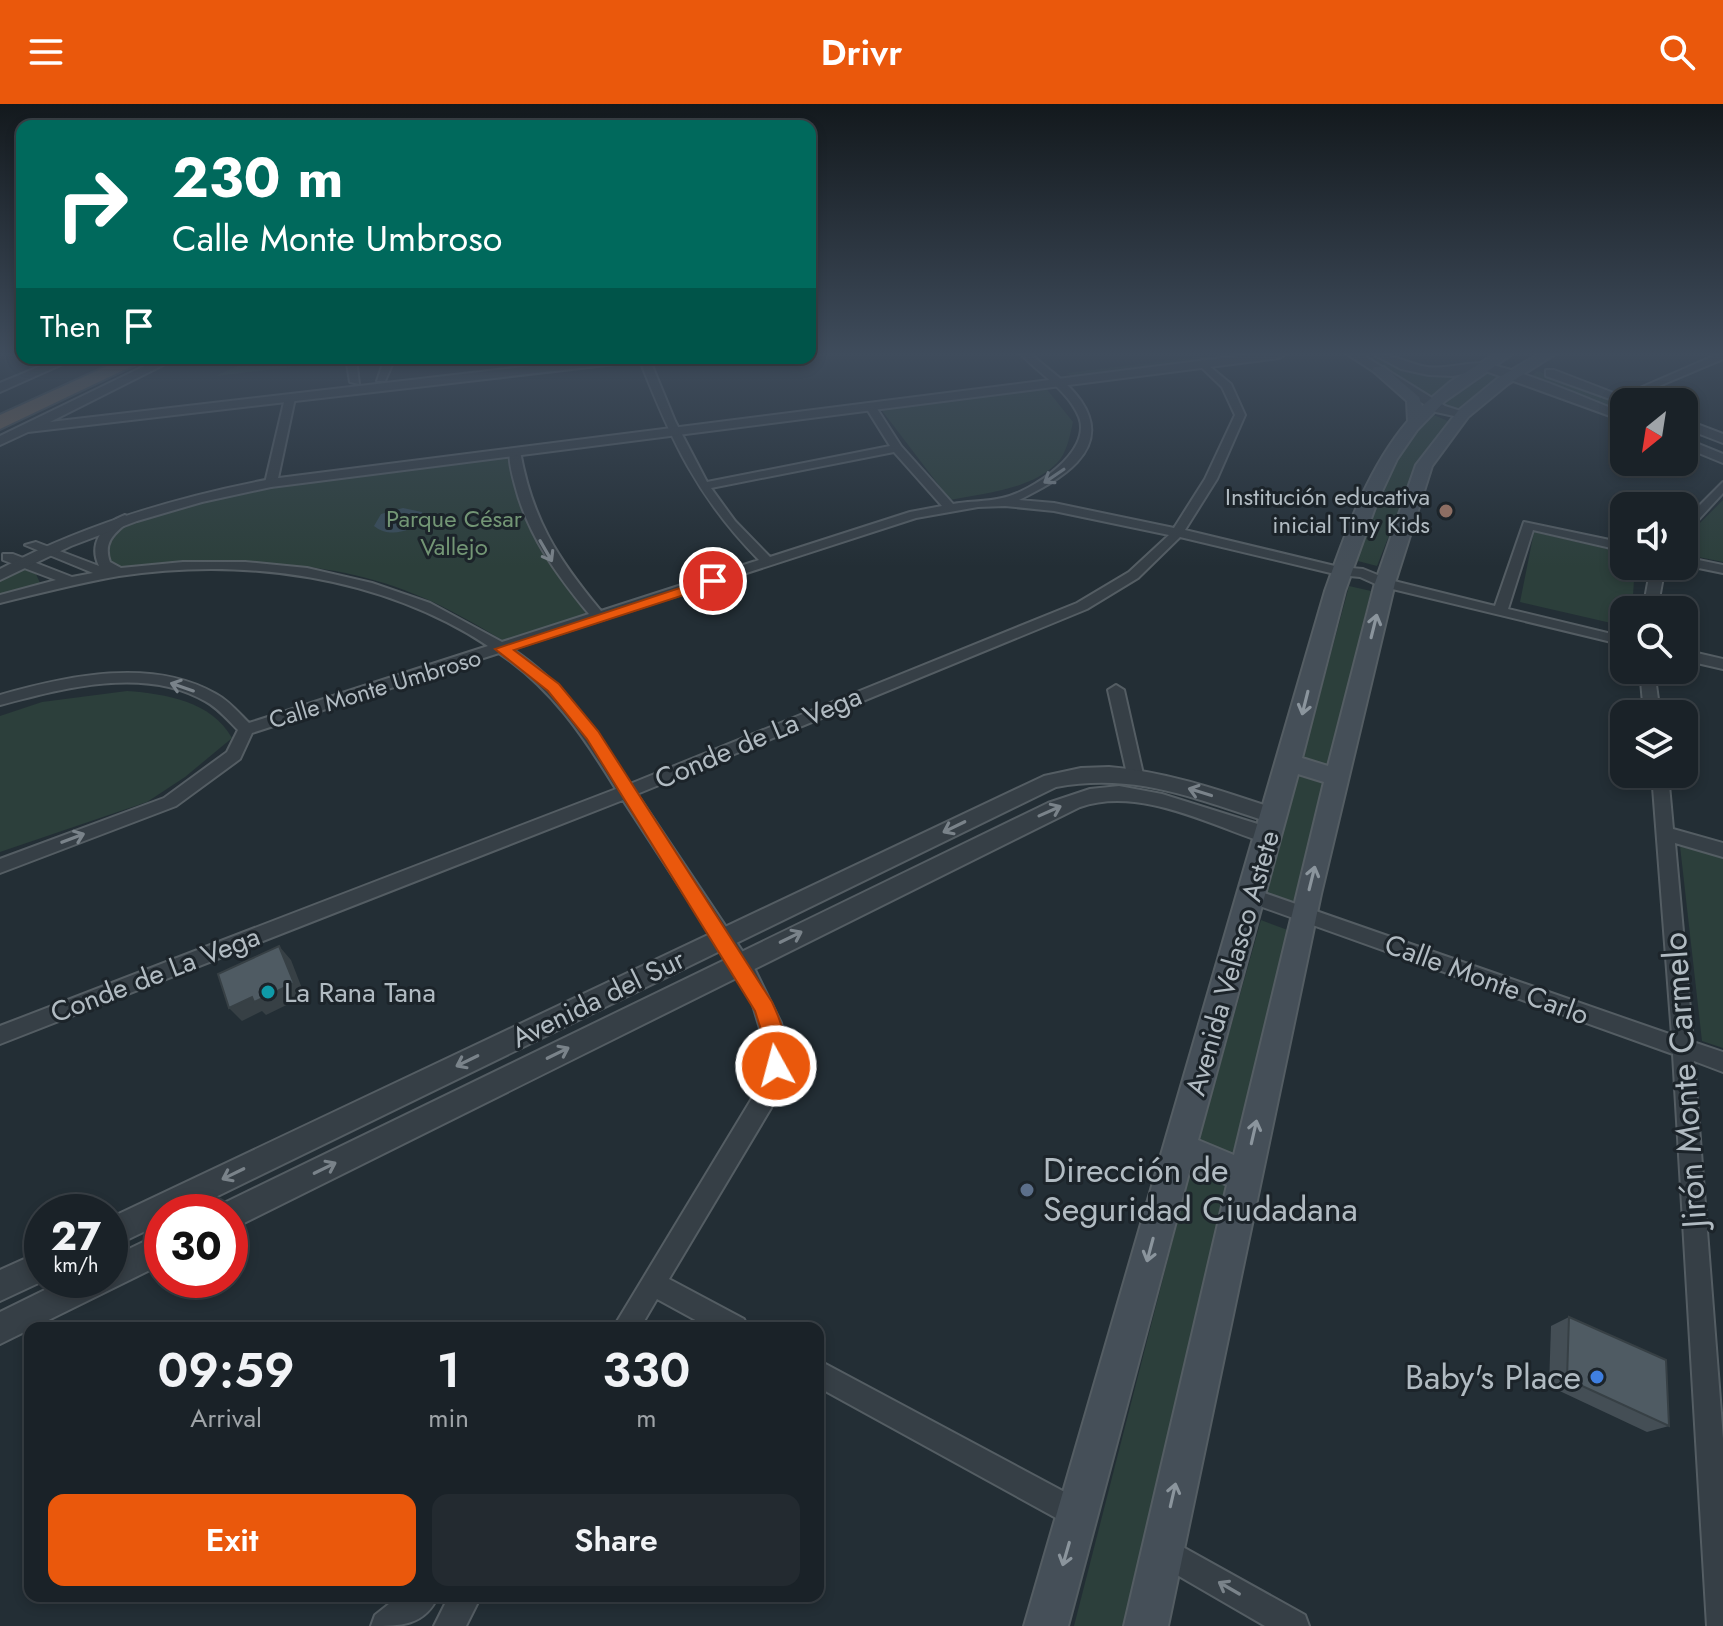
<!DOCTYPE html>
<html lang="en">
<head>
<meta charset="utf-8">
<style>
  body { margin:0; font-family:Jost,sans-serif; background:#232a30; color:#f1f3f6; height:100vh; display:flex; flex-direction:column; font-size:30px; white-space:nowrap }
  * { box-sizing:border-box; margin:0 }
  p { font-size:26px; color:#9fa4a8 }
  .icon { flex:none; width:44px; height:44px; fill:none; stroke:currentColor; stroke-width:2; stroke-linecap:round; stroke-linejoin:round }
  .map { position:relative; flex:1; overflow:hidden }
  .side { position:absolute; left:24px; top:1218px; width:800px; height:280px; display:flex; flex-direction:column; background:#1a2228; border-radius:16px; box-shadow:0 4px 12px #0003,0 0 0 2px #383f45 }
  .side>* { flex:none }
  .top-card { position:absolute; left:16px; top:16px; width:800px; height:244px; border-radius:16px; box-shadow:0 4px 12px #0003,0 0 0 2px #383f45; background:#00695c; color:#fff; overflow:hidden }
  .needle { width:52px; rotate:210deg }
  .controls { position:absolute; left:1610px; top:284px; display:grid; gap:16px }
  .controls a { display:grid; place-items:center; width:88px; height:88px; border-radius:16px; background:#1a2228; box-shadow:0 4px 12px #0003,0 0 0 2px #383f45; font-size:40px }
  .speed { position:absolute; left:24px; top:1090px; display:flex; gap:16px; font-size:40px; font-weight:700; text-align:center }
  .speed>* { display:grid; place-content:center; width:104px; height:104px; border-radius:50%; background:#1a2228; box-shadow:0 4px 12px #0003,0 0 0 2px #383f45; line-height:1 }
  .speed small { font-size:20px; font-weight:400 }
  .speed .limit { border:12px solid #d22; background:#fff; color:#111 }
  .pin { position:absolute; display:grid; place-items:center; width:68px; height:68px; color:#fff; margin:-34px; border:4px solid #fff; border-radius:50%; box-shadow:0 2px 8px #0007 }
  .me { position:absolute; width:88px; margin:-44px; rotate:353deg; stroke-linejoin:round; filter:drop-shadow(0 0 6px #0008) }
  .turn { display:flex; align-items:center; gap:28px; height:168px; padding:0 24px; font-size:36px }
  .turn .icon { width:104px; height:104px; stroke-width:2.5 }
  .turn b { display:block; font-size:56px; line-height:68px }
  .then { display:flex; align-items:center; height:76px; padding:0 24px; background:#0003; gap:16px; font-size:30px }
  .eta { display:flex; justify-content:space-evenly; align-items:center; height:136px; text-align:center }
  .eta b { font-size:48px; font-weight:600; line-height:56px }
  .cta { display:flex; gap:16px; margin-top:auto; padding:16px 24px }
  .cta a { flex:1; height:92px; border-radius:16px; background:#ea580c; color:#fff; font-size:32px; font-weight:600; line-height:92px; text-align:center }
  .cta a+a { background:#232a30; color:#f1f3f6 }
  header { display:flex; justify-content:space-between; align-items:center; height:104px; padding:0 24px; background:#ea580c; color:#fff; font-size:36px; font-weight:600 }
  .map>svg:first-child { display:block }
  .green { fill:#2c3f3b }
  .water { fill:#394d5a }
  .lines { fill:none; stroke-linecap:round; stroke-linejoin:round }
  .minor-casing { stroke:#545d63; stroke-width:4 }
  .tertiary-casing { stroke:#545d63; stroke-width:4 }
  .secondary-casing { stroke:#545d63; stroke-width:4 }
  .motorway-casing { stroke:#414a50; stroke-width:4 }
  .minor { fill:#363f46; fill-rule:evenodd }
  .tertiary { fill:#363f46; fill-rule:evenodd }
  .secondary { fill:#454f58; fill-rule:evenodd }
  .motorway { fill:#6b5e54; fill-rule:evenodd }
  .wall { fill:#444e55 }
  .shaded-wall { fill:#374045 }
  .building { fill:#4f5b63; stroke:#374045; stroke-width:2 }
  .oneway { stroke:#7a838a }
  .oneway2 { stroke:#8b959d }
  .route { fill:#ea580c; stroke:#983908; stroke-width:2 }
  .education-dot { fill:#8d6e63; stroke:#1c242a; stroke-width:3 }
  .culture-dot { fill:#0f9aa8; stroke:#1c242a; stroke-width:3 }
  .service-dot { fill:#5c6f8a; stroke:#1c242a; stroke-width:3 }
  .shop-dot { fill:#3f7fe0; stroke:#1c242a; stroke-width:3 }
  .labels { text-anchor:middle; stroke-width:6; stroke-linejoin:round; paint-order:stroke }
  .far-poi-label { font-size:24px; fill:#b1bbc2; stroke:#1c242a; text-anchor:end }
  .far-park-label { font-size:24px; fill:#739675; stroke:#1c242a }
  .far-street-label { font-size:24px; fill:#b1bbc2; stroke:#1c242a }
  .street-label { font-size:28px; fill:#b1bbc2; stroke:#1c242a }
  .poi-label { font-size:28px; fill:#b1bbc2; stroke:#1c242a; text-anchor:start }
  .near-street-label { font-size:34px; fill:#b1bbc2; stroke:#1c242a }
  .near-poi-label { font-size:34px; fill:#b1bbc2; stroke:#1c242a; text-anchor:start }
</style>
</head>
<body>
<header><svg class="icon" aria-label="menu" viewBox="0 0 24 24"><path d="M4 6h16M4 12h16M4 18h16"/></svg>Drivr<svg class="icon" aria-label="search" viewBox="0 0 24 24"><circle cx="10" cy="10" r="6"/><path d="M15 15l6 6"/></svg></header>
<div class="map">
<svg width="1723" height="1522" viewBox="0 0 1723 1522">
  <rect width="100%" height="100%" fill="#232e35"/>
  <g class="green">
    <polygon points="1222,250 1256,250 1071,272 1067,269"/>
    <polygon points="1362,250 1374,250 1400,263 1460,272 1431,294"/>
    <polygon points="254,254 282,254 292,263 216,272"/>
    <polygon points="1486,267 1502,273 1459,307 1444,303 1443,300"/>
    <polygon points="1537,267 1624,298 1624,308 1529,275"/>
    <path d="M1045,283L1073,318C1070,331 1067,349 1057,359C1030,386 985,389 950,396L880,304Z"/>
    <polygon points="1429,309 1448,317 1416,363 1377,462 1354,456 1395,357"/>
    <path d="M509,350L524,412L588,513L507,539C477,521 447,503 414,490C322,452 220,456 122,463L112,459L108,449L109,435L124,420L228,390Z"/>
    <polygon points="1723,396 1723,458 1684,450 1684,435"/>
    <polygon points="1534,428 1624,449 1624,462 1635,462 1632,506 1624,506 1624,522 1520,498"/>
    <polygon points="21,464 36,470 40,479 0,490 0,475"/>
    <polygon points="1349,482 1371,487 1328,664 1302,657"/>
    <path d="M127,587C166,590 211,597 232,634L185,673L147,698L0,748V612L42,598Z"/>
    <polygon points="1298,672 1327,680 1293,803 1261,791"/>
    <polygon points="1680,742 1723,754 1723,944 1702,937"/>
    <polygon points="1261,816 1293,828 1235,1052 1199,1036"/>
    <polygon points="1191,1065 1230,1083 1130,1522 1074,1522"/>
  </g>
  <path class="water" d="M403,404L422,408L423,416C411,428 388,434 374,422L381,410Z"/>
  <g class="lines">
    <defs>
      <g id="minor">
        <path d="M1021,250H1031C1047,265 1068,278 1081,297C1115,347 1057,377 1019,396L1054,399L1174,424L1205,375L1235,311L1222,283L1197,259L1202,256L1231,280L1245,311L1217,375L1185,426L1339,463L1363,465L1390,476L1495,502L1524,418L1624,439V447L1533,426L1508,505L1624,533V541L1380,482L1360,473L1339,471L1180,433L1138,474L1087,505L637,690L755,866L781,919L786,941V966L771,1004L669,1175L744,1215L748,1224H710L657,1195L640,1224H613L754,991L765,962V941L752,898L727,855L623,696L0,940V922L616,685C583,631 552,585 499,549L252,629L240,655L176,702L0,769V755L164,694L227,648L238,626C228,616 218,604 205,597C145,562 63,584 0,601V591C67,572 152,553 216,590C229,597 239,609 249,619L488,542C381,472 245,453 119,472C79,479 40,489 0,499V491L56,476L3,456V450H13L72,473L93,469L25,441L36,438L99,462C88,440 103,419 125,411L131,415C117,428 102,436 110,458L121,464L183,458H245L307,464L372,479L430,499L502,538L589,510C557,471 528,432 515,381C512,370 508,355 510,345L520,347C532,415 557,454 601,507L759,456C697,393 671,336 639,254H649L675,317L707,378L890,342L865,302L870,299L874,300L901,342L953,400C969,397 986,398 1002,394C1031,388 1093,348 1079,313C1068,286 1040,271 1021,250ZM894,348L942,402L910,408L770,453L735,417L711,384ZM1005,402L1054,407L1169,431L1129,468L1077,499L630,680C596,627 565,580 512,545L916,414L978,403Z"/>
        <polygon points="1718,250 1723,250 1723,255 1626,296 1617,294"/>
        <polygon points="346,254 356,254 359,280 350,278"/>
        <polygon points="385,254 395,254 385,277 377,277"/>
        <polygon points="290,291 295,294 277,379 271,383 265,379 285,294"/>
        <polygon points="1723,378 1723,389 1688,427 1684,428 1684,417"/>
        <polygon points="1684,453 1723,461 1723,469 1684,461"/>
        <polygon points="1651,462 1665,462 1657,506 1643,506"/>
        <polygon points="1684,546 1723,555 1723,565 1684,556"/>
        <polygon points="1640,566 1654,566 1660,610 1644,610"/>
        <polygon points="1116,581 1124,586 1143,670 1135,676 1127,670 1108,586"/>
        <polygon points="1652,670 1668,670 1673,725 1723,739 1723,753 1675,739 1693,938 1723,948 1723,968 1694,957 1723,1335 1723,1522 1707,1522 1673,950 1243,796 1241,791 1243,786 1250,784 1672,931"/>
        <polygon points="818,1256 1087,1400 1091,1410 1087,1420 1077,1424 1067,1420 818,1283"/>
        <polygon points="1163,1432 1305,1511 1309,1522 1265,1522 1153,1457 1148,1447 1153,1437"/>
        <path d="M399,1492H438C425,1522 400,1522 371,1522L375,1511Z"/>
        <polygon points="449,1492 481,1492 466,1522 434,1522"/>
      </g>
      <g id="tertiary">
        <path d="M1254,250H1285L1279,254L271,383L202,398L137,417L71,442L0,476V465C86,420 176,393 271,375Z"/>
        <polygon points="1347,250 1361,250 1445,302 1470,310 1463,314 1436,308"/>
        <path d="M1373,250C1392,249 1408,260 1427,263C1447,266 1474,256 1489,260C1534,271 1580,292 1624,309V317L1483,266L1453,272L1429,271L1401,265Z"/>
        <polygon points="60,254 76,254 0,288 0,279"/>
        <polygon points="161,254 177,254 50,318 601,254 638,254 632,258 28,328 0,341 0,332"/>
        <polygon points="1546,266 1554,266 1637,298 1624,300 1546,272"/>
        <polygon points="1684,315 1723,330 1723,339 1684,324"/>
        <polygon points="1684,334 1723,350 1723,359 1684,343"/>
        <path d="M1109,663C1170,668 1225,688 1282,707L1286,712L1282,717L1275,720C1198,696 1138,668 1056,683L185,1108H162V1119L110,1144V1114L1044,672L1081,664Z"/>
        <path d="M1119,682L1162,690L1277,726L1280,732L1277,738L1269,740C1211,722 1141,682 1080,703L240,1121L230,1125V1108H217L220,1101L1048,699L1090,685Z"/>
        <polygon points="162,1129 162,1160 0,1240 0,1208 65,1176 110,1176 110,1154"/>
        <polygon points="42,1147 42,1176 45,1176 0,1197 0,1166"/>
      </g>
      <path id="secondary" d="M1495,250H1512L1445,297L1417,326L1397,355L1377,398L1345,487L1302,654L1328,662L1375,479L1416,361L1458,307L1498,274L1539,250H1555L1508,280L1468,313L1432,362L1395,479L1321,790L1168,1522H1124L1227,1081L1190,1065L1068,1522H1024L1325,487C1346,428 1367,365 1408,317L1407,297L1372,266L1374,263H1384L1419,293L1422,302L1450,278ZM1298,670L1324,678L1234,1051L1198,1036Z"/>
      <polygon id="motorway" points="125,254 149,254 0,325 0,311"/>
    </defs>
    <use href="#minor" class="minor-casing"/>
    <use href="#tertiary" class="tertiary-casing"/>
    <use href="#secondary" class="secondary-casing"/>
    <use href="#motorway" class="motorway-casing"/>
    <use href="#minor" class="minor"/>
    <use href="#tertiary" class="tertiary"/>
    <use href="#secondary" class="secondary"/>
    <use href="#motorway" class="motorway"/>
  </g>
  <polygon class="wall" points="1569,1213 1669,1322 1647,1328 1549,1282 1551,1222"/>
  <polygon class="shaded-wall" points="279,842 291,856 305,892 266,911 262,907 242,917 229,904 252,893"/>
  <g class="building">
    <polygon points="279,842 294,879 254,898 252,893 229,904 218,870"/>
    <polygon points="1569,1213 1666,1256 1669,1322 1567,1275"/>
  </g>
  <defs><path id="oneway-shaft" d="M-6 0H5M1.5-3L5.5 0L1.5 3" fill="none" stroke-width="1.6" stroke-linecap="round" stroke-linejoin="round" transform="scale(2)"/></defs>
  <g class="oneway">
    <use href="#oneway-shaft" transform="translate(1054 372) rotate(146)"/>
    <use href="#oneway-shaft" transform="translate(546 447) rotate(60)"/>
    <use href="#oneway-shaft" transform="translate(182 583) rotate(-161)"/>
    <use href="#oneway-shaft" transform="translate(1200 688) rotate(-163)"/>
    <use href="#oneway-shaft" transform="translate(1050 707) rotate(-24)"/>
    <use href="#oneway-shaft" transform="translate(954 723) rotate(154)"/>
    <use href="#oneway-shaft" transform="translate(73 734) rotate(-21)"/>
    <use href="#oneway-shaft" transform="translate(791 833) rotate(-26)"/>
    <use href="#oneway-shaft" transform="translate(558 949) rotate(-26)"/>
    <use href="#oneway-shaft" transform="translate(467 957) rotate(154)"/>
    <use href="#oneway-shaft" transform="translate(325 1064) rotate(-26)"/>
    <use href="#oneway-shaft" transform="translate(233 1070) rotate(154)"/>
    <use href="#oneway-shaft" transform="translate(1229 1484) rotate(-150)"/>
  </g>
  <g class="oneway2">
    <use href="#oneway-shaft" transform="translate(1374 522) rotate(-76)"/>
    <use href="#oneway-shaft" transform="translate(1305 599) rotate(104)"/>
    <use href="#oneway-shaft" transform="translate(1312 774) rotate(-76)"/>
    <use href="#oneway-shaft" transform="translate(1254 1028) rotate(-77)"/>
    <use href="#oneway-shaft" transform="translate(1150 1146) rotate(105)"/>
    <use href="#oneway-shaft" transform="translate(1173 1391) rotate(-77)"/>
    <use href="#oneway-shaft" transform="translate(1066 1450) rotate(106)"/>
  </g>
  <linearGradient id="sky" x2="0" y2="1"><stop stop-color="#13191d"/><stop offset="0.54" stop-color="#3f4c5c"/><stop offset="1" stop-color="#3f4c5c" stop-opacity="0"/></linearGradient>
  <rect width="1723" height="463" fill="url(#sky)"/>
  <path class="route" d="M713,473L720,477L718,480L514,546L559,580L598,627L772,898C781,917 793,948 783,969L776,972L768,969L764,935L755,907L587,635L548,587L495,545Z"/>
  <circle class="education-dot" cx="1446" cy="407" r="8"/>
  <circle class="culture-dot" cx="268" cy="888" r="8"/>
  <circle class="service-dot" cx="1027" cy="1086" r="8"/>
  <circle class="shop-dot" cx="1597" cy="1273" r="8"/>
  <g class="labels">
    <g class="far-poi-label">
      <text x="1430" y="401">Institución educativa<tspan x="1430" dy="28">inicial Tiny Kids</tspan></text>
    </g>
    <g class="far-park-label">
      <text x="454" y="423">Parque César<tspan x="454" dy="28">Vallejo</tspan></text>
    </g>
    <g class="far-street-label">
      <text transform="translate(375 585) rotate(-17)" y="8">Calle Monte Umbroso</text>
    </g>
    <g class="street-label">
      <text transform="translate(758 633) rotate(-23)" y="10">Conde de La Vega</text>
      <text transform="translate(1232 859) rotate(-74)" y="10">Avenida Velasco Astete</text>
      <text transform="translate(155 870) rotate(-21)" y="10">Conde de La Vega</text>
      <text transform="translate(1487 875) rotate(20)" y="10">Calle Monte Carlo</text>
      <text transform="translate(598 894) rotate(-26)" y="10">Avenida del Sur</text>
    </g>
    <g class="poi-label">
      <text x="284" y="898">La Rana Tana</text>
    </g>
    <g class="near-street-label">
      <text transform="translate(1684 976) rotate(-94)" y="12">Jirón Monte Carmelo</text>
    </g>
    <g class="near-poi-label">
      <text x="1043" y="1078">Dirección de<tspan x="1043" dy="39">Seguridad Ciudadana</tspan></text>
      <text x="1581" y="1285" text-anchor="end">Baby's Place</text>
    </g>
  </g>
</svg>
<div class="controls">
<a><svg class="needle" viewBox="-14 -14 28 28"><path d="M0-13l5 13h-10z" fill="#e53935"/><path d="M0 13l5-13h-10z" fill="#9fa4a8"/></svg></a>
<a><svg class="icon" aria-label="sound" viewBox="0 0 24 24"><path d="M4 9h4l5-4v14l-5-4H4zM17 9q2 3 0 6"/></svg></a>
<a><svg class="icon" aria-label="search" viewBox="0 0 24 24"><circle cx="10" cy="10" r="6"/><path d="M15 15l6 6"/></svg></a>
<a><svg class="icon" aria-label="layers" viewBox="0 0 24 24"><path d="M12 4l9 5-9 5-9-5zM3 14l9 5 9-5"/></svg></a>
</div>
<div class="speed"><div>27<small>km/h</small></div><div class="limit">30</div></div>
<div class="pin" style="left:713px;top:477px;background:#d93025"><svg class="icon" aria-label="arrive" viewBox="0 0 24 24"><path d="M6 21V4h12l-3 4 3 4H6"/></svg></div>
<svg class="me" style="left:776px;top:962px" viewBox="-20 -20 40 40"><circle r="17" fill="#ea580c" stroke="#fff" stroke-width="3"/><path d="M0-11L8 9 0 5-8 9z" fill="#fff"/></svg>
<div class="top-card">
<div class="turn"><svg class="icon" aria-label="right" viewBox="0 0 24 24"><path d="M7 20v-9h11M14 6l5 5-5 5"/></svg><div><b>230 m</b>Calle Monte Umbroso</div></div>
<div class="then">Then<svg class="icon" aria-label="arrive" viewBox="0 0 24 24"><path d="M6 21V4h12l-3 4 3 4H6"/></svg></div>
</div>
<section class="side">
<div class="eta">
<div><b>09:59</b><p>Arrival</p></div>
<div><b>1</b><p>min</p></div>
<div><b>330</b><p>m</p></div>
</div>
<div class="cta"><a>Exit</a><a>Share</a></div>
</section>
</div>
</body>
</html>
